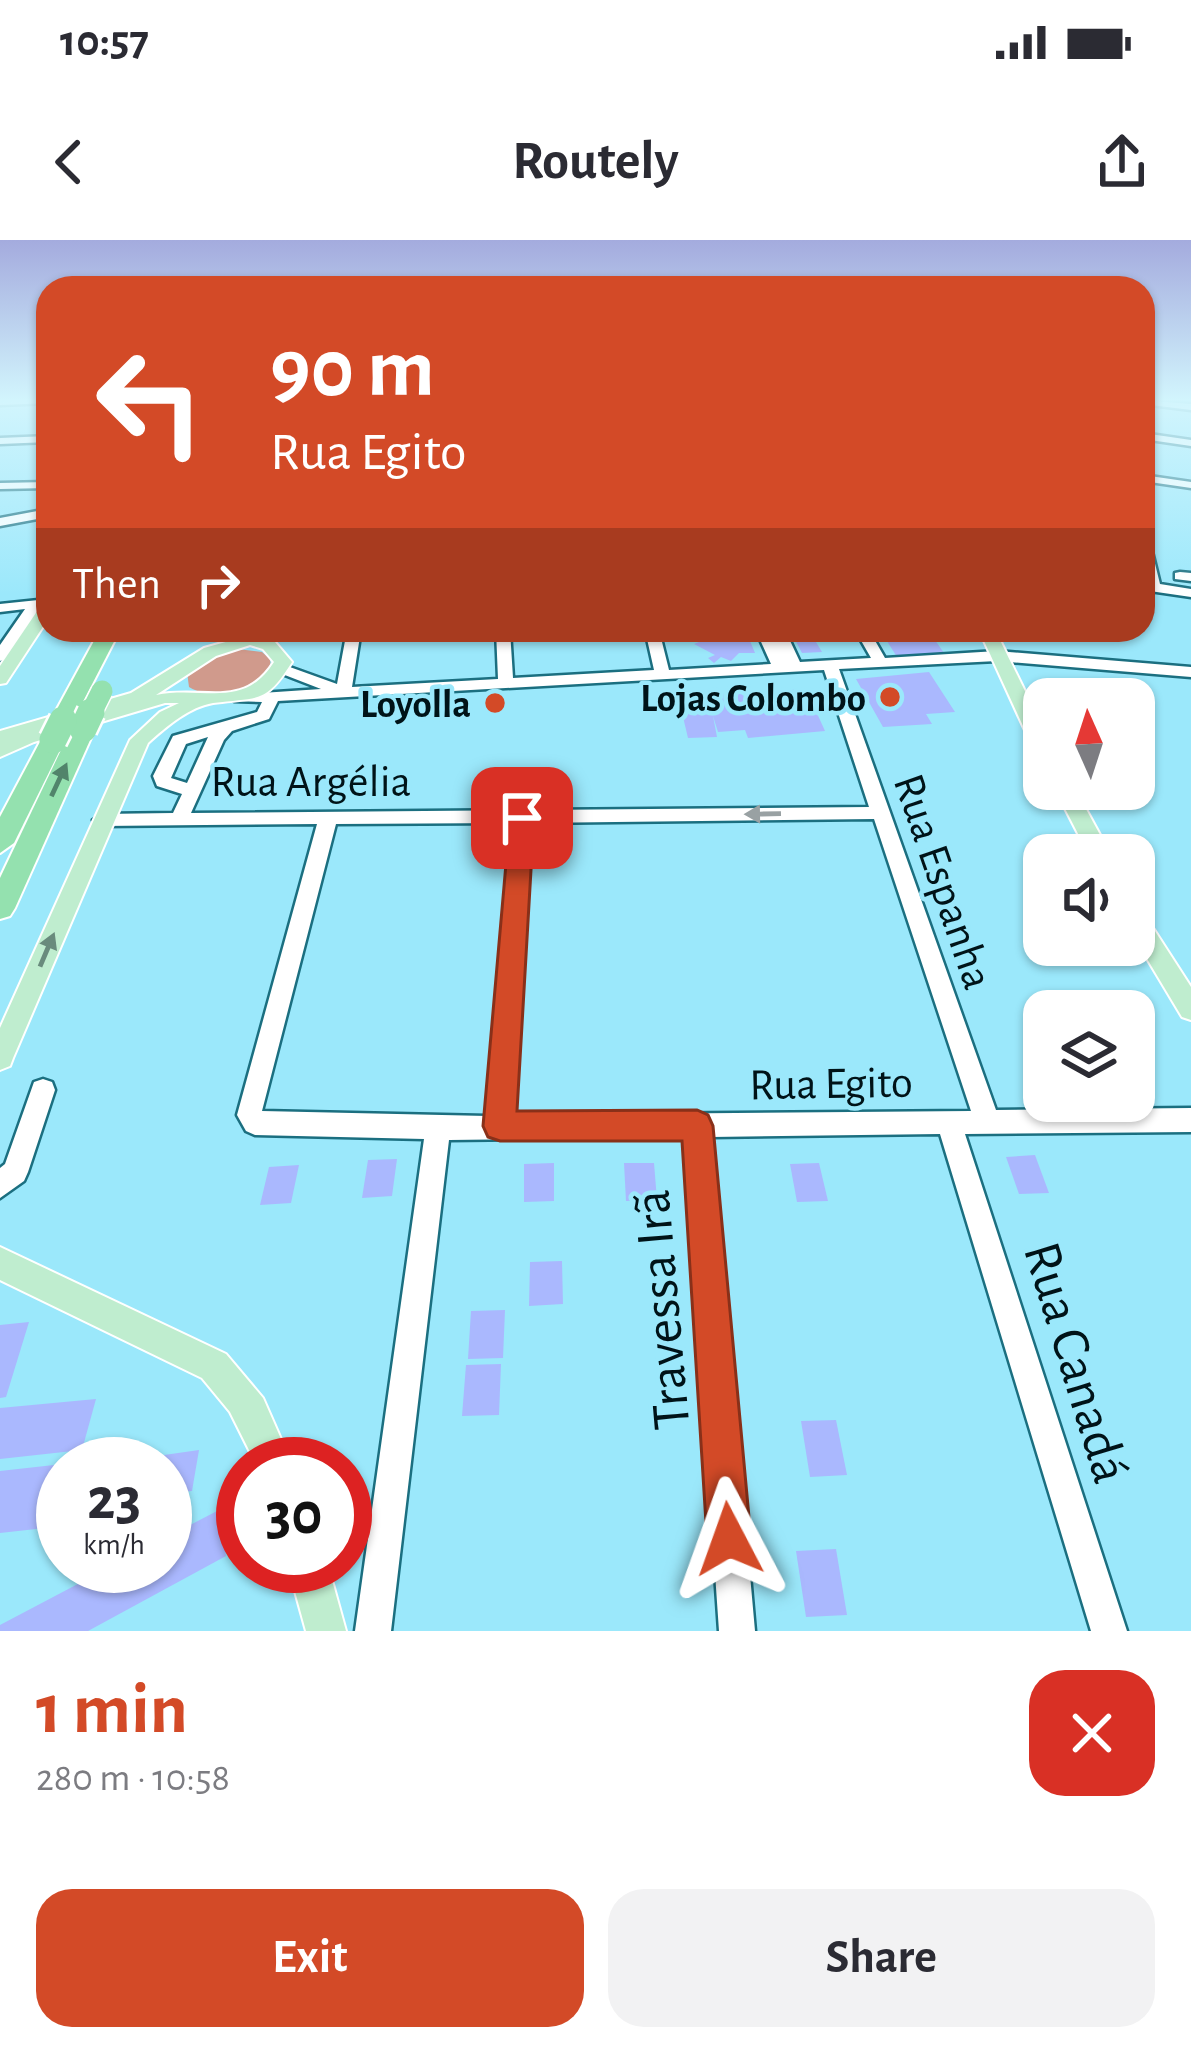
<!DOCTYPE html>
<html lang="en">
<head>
<meta charset="utf-8">
<style>
  body { margin:0; font-family:"Alegreya Sans",sans-serif; background:#f2f2f3; color:#2b2b33; height:100vh; display:flex; flex-direction:column; font-size:45px; white-space:nowrap }
  * { box-sizing:border-box; margin:0 }
  p { font-size:39px; color:#7c7c81 }
  .icon { flex:none; width:66px; height:66px; fill:none; stroke:currentColor; stroke-width:2; stroke-linecap:round; stroke-linejoin:round }
  .map { position:relative; height:1391px; overflow:hidden }
  .panel { display:flex; flex-direction:column; background:#fff; flex:1 }
  .panel>* { flex:none }
  .top-card { position:absolute; left:36px; top:36px; width:1119px; height:366px; border-radius:36px; box-shadow:0 3px 9px #0004; background:#d34a27; color:#fff; overflow:hidden }
  .needle { width:78px; rotate:357deg }
  .fabs { position:absolute; left:1023px; top:438px; display:grid; gap:24px }
  .fabs a { display:grid; place-items:center; width:132px; height:132px; border-radius:24px; background:#fff; box-shadow:0 3px 9px #0004; font-size:60px }
  .speed { position:absolute; left:36px; top:1197px; display:flex; gap:24px; font-size:60px; font-weight:700; text-align:center }
  .speed>* { display:grid; place-content:center; width:156px; height:156px; border-radius:50%; background:#fff; box-shadow:0 3px 9px #0004; line-height:1 }
  .speed small { font-size:30px; font-weight:400 }
  .speed .limit { border:18px solid #d22; background:#fff; color:#111 }
  .pin { position:absolute; display:grid; place-items:center; width:102px; height:102px; color:#fff; margin:-51px; border-radius:24px; box-shadow:0 6px 18px #0006 }
  .me { position:absolute; width:132px; margin:-66px; rotate:356deg; stroke-linejoin:round; filter:drop-shadow(0 0 9px #0008) }
  .turn { display:flex; align-items:center; gap:42px; height:252px; padding:0 36px; font-size:54px }
  .turn .icon { width:156px; height:156px; stroke-width:2.5 }
  .turn b { display:block; font-size:84px; line-height:102px }
  .then { display:flex; align-items:center; height:114px; padding:0 36px; background:#0003; gap:24px; font-size:45px }
  .round { display:grid; place-items:center; flex:none; width:126px; height:126px; border-radius:36px; background:#f2f2f3 }
  .head { display:flex; align-items:center; justify-content:space-between; height:204px; padding:0 36px }
  h1 { font-size:72px; font-weight:600; line-height:90px; color:#d34a27 }
  .button { display:flex; gap:24px; margin-top:auto; padding:24px 36px }
  .button a { flex:1; height:138px; border-radius:36px; background:#d34a27; color:#fff; font-size:48px; font-weight:600; line-height:138px; text-align:center }
  .button a+a { background:#f2f2f3; color:#2b2b33 }
  .status { display:flex; justify-content:space-between; align-items:center; height:84px; padding:0 60px; background:#fff; direction:ltr }
  .status svg { height:33px; fill:currentColor }
  header { display:flex; justify-content:space-between; align-items:center; height:156px; padding:0 36px; background:#fff; font-size:54px; font-weight:600 }
  .map>svg:first-child { display:block }
  .green { fill:#d09a8c }
  .building { fill:#aab8fe }
  .lines { fill:none; stroke-linecap:round; stroke-linejoin:round }
  .minor-casing { stroke:#1b6f80; stroke-width:5 }
  .major-casing { stroke:#fff; stroke-width:4 }
  .highway-casing { stroke:#fff; stroke-width:4 }
  .minor { fill:#fff; fill-rule:evenodd }
  .major { fill:#bfedcf; fill-rule:evenodd }
  .highway { fill:#94e1af; fill-rule:evenodd }
  .highway-bridge-far1-casing { stroke:#fff; stroke-width:24; stroke-linecap:butt }
  .highway-bridge-casing { stroke:#fff; stroke-width:32; stroke-linecap:butt }
  .highway-bridge-far1 { stroke:#94e1af; stroke-width:21 }
  .highway-bridge { stroke:#94e1af; stroke-width:27 }
  .oneway { fill:#51846b }
  .oneway2 { fill:#99a1a3 }
  .oneway3 { fill:#698b7d }
  .route { fill:#d34a27; stroke:#893019; stroke-width:3 }
  .poi-dot { fill:#d34a27; stroke:#9be8fb; stroke-width:4.5 }
  .labels { text-anchor:middle; stroke-width:9; stroke-linejoin:round; paint-order:stroke }
  .far-poi-label { font-size:39px; font-weight:bold; fill:#001318; stroke:#9be8fb; text-anchor:end }
  .street-label { font-size:45px; fill:#001318; stroke:#9be8fb }
  .near-street-label { font-size:54px; fill:#001318; stroke:#9be8fb }
</style>
</head>
<body>
<div class="status"><b>10:57</b><svg viewBox="0 0 49 12"><path d="M0 12V9h3v3zM5 12V6h3v6zM10 12V3h3v9zM15 12V0h3v12zM26 1h20v11H26zM47 4h2v5h-2z"/></svg></div>
<header><svg class="icon" aria-label="back" viewBox="0 0 24 24"><path d="M15 5l-7 7 7 7"/></svg>Routely<svg class="icon" aria-label="share" viewBox="0 0 24 24"><path d="M12 15V3M7 8l5-5 5 5M5 13v7h14v-7"/></svg></header>
<div class="map">
<svg width="1191" height="1391" viewBox="0 0 1191 1391">
  <rect width="100%" height="100%" fill="#9be8fb"/>
  <path class="green" d="M229,408L262,412L270,419L271,429C250,452 218,464 189,447L187,432Z"/>
  <g class="building">
    <polygon points="381,390 423,390 422,400 379,401"/>
    <polygon points="729,390 756,395 758,400 750,401 755,413 739,413 731,421 721,417 714,423 708,418 715,415 694,404"/>
    <polygon points="843,390 850,399 816,402 822,412 802,413 791,392"/>
    <polygon points="880,390 928,390 944,413 897,417"/>
    <polygon points="929,432 955,472 926,474 932,484 883,487 856,439"/>
    <polygon points="806,449 825,491 748,498 745,490 718,492 713,476 717,497 688,498 678,456"/>
    <polygon points="1035,915 1049,953 1019,954 1006,917"/>
    <polygon points="397,919 392,956 362,958 368,920"/>
    <polygon points="554,923 554,961 524,962 524,924"/>
    <polygon points="624,923 654,923 657,960 626,961"/>
    <polygon points="819,923 828,961 797,962 790,924"/>
    <polygon points="299,925 291,963 260,965 269,927"/>
    <polygon points="562,1021 563,1064 529,1066 530,1022"/>
    <polygon points="505,1070 503,1118 468,1119 471,1071"/>
    <polygon points="29,1082 6,1157 0,1158 0,1085"/>
    <polygon points="501,1124 499,1175 462,1176 466,1125"/>
    <polygon points="96,1159 82,1210 0,1219 0,1168"/>
    <polygon points="836,1180 847,1235 810,1237 801,1181"/>
    <polygon points="199,1210 192,1251 165,1254 165,1224 101,1224"/>
    <polygon points="63,1224 63,1286 0,1293 0,1231"/>
    <polygon points="219,1270 226,1316 88,1391 0,1391 0,1385 112,1326 165,1326 165,1298"/>
    <polygon points="836,1309 847,1375 806,1377 796,1311"/>
  </g>
  <g class="lines">
    <defs>
      <g id="minor">
        <polygon points="0,160 48,160 48,163 0,165"/>
        <polygon points="1143,160 1191,164 1191,170 1143,164"/>
        <polygon points="1143,193 1191,200 1191,206 1143,199"/>
        <polygon points="48,196 48,202 0,204 0,198"/>
        <polygon points="1143,235 1191,242 1191,248 1143,241"/>
        <polygon points="48,242 48,248 0,249 0,243"/>
        <polygon points="48,269 48,277 0,286 0,278"/>
        <polygon points="1143,295 1149,299 1160,344 1191,349 1191,357 1143,350 1143,342 1146,342"/>
        <polygon points="1180,332 1191,333 1191,341 1175,339 1175,333"/>
        <polygon points="48,359 48,367 40,368 5,419 0,421 0,405 25,369 0,372 0,364"/>
        <path d="M347,390H361L352,447L498,439L496,390H510L513,438L654,430L645,390H659L669,430L771,424L757,393L759,390H785L800,422L871,418L855,390H869L885,418L997,411L1191,427V437L997,421L839,429L996,870L1191,868V892L965,894L1127,1391H1091L940,894L711,897L755,1391H719L685,897L449,900L391,1391H355L424,899L255,895L246,891L237,875L317,584L102,586L93,580L102,574L173,573L182,554L157,546L153,536L173,496L257,472L262,462L234,461V455L321,449L277,432V426H287L337,444ZM824,430L869,567L191,573L224,500L232,491L269,479L278,461ZM208,497L187,543L171,538L186,504ZM874,579L971,871L512,875L531,583ZM512,583L487,876L262,871L336,584Z"/>
        <polygon points="43,839 52,842 55,850 28,932 24,941 0,958 0,928 5,924 34,842"/>
      </g>
      <g id="major">
        <polygon points="48,362 48,379 6,443 0,444 0,426 42,364"/>
        <polygon points="979,390 995,390 1044,490 1044,516 1034,510"/>
        <path d="M251,395L275,402L292,422C265,465 258,457 213,463C189,467 167,486 148,503L13,818L10,826L0,830V788L130,500L160,472L179,463H165L34,502L0,517V491L131,453L204,408ZM250,405L263,409L274,422C243,471 203,445 156,455L216,416Z"/>
        <polygon points="1055,549 1075,549 1111,615 1089,615"/>
        <polygon points="1134,668 1142,671 1191,747 1191,780 1182,777 1134,697"/>
        <polygon points="0,1007 226,1114 263,1158 292,1224 256,1224 230,1172 202,1138 0,1040"/>
        <polygon points="288,1326 328,1326 346,1391 306,1391"/>
      </g>
      <g id="highway">
        <polygon points="100,390 120,390 71,485 55,485 51,480"/>
        <polygon points="83,482 95,489 15,668 10,676 0,679 0,638 71,489"/>
        <polygon points="53,492 65,500 14,603 0,613 0,577 41,500"/>
      </g>
    </defs>
    <use href="#minor" class="minor-casing"/>
    <use href="#major" class="major-casing"/>
    <use href="#highway" class="highway-casing"/>
    <use href="#minor" class="minor"/>
    <use href="#major" class="major"/>
    <use href="#highway" class="highway"/>
    <defs>
      <polyline id="highway-bridge-far1" points="90,475 102,451"/>
      <g id="highway-bridge">
        <polyline points="83,489 91,472"/>
        <polyline points="53,500 63,480"/>
      </g>
    </defs>
    <use href="#highway-bridge-far1" class="highway-bridge-far1-casing"/>
    <use href="#highway-bridge" class="highway-bridge-casing"/>
    <use href="#highway-bridge-far1" class="highway-bridge-far1"/>
    <use href="#highway-bridge" class="highway-bridge"/>
  </g>
  <defs><path id="oneway-solid" d="M-6-.8H1V-3.2L6.5 0L1 3.2V.8H-6Z" transform="scale(3)"/></defs>
  <use class="oneway" href="#oneway-solid" transform="translate(59 540) rotate(-65)"/>
  <use class="oneway2" href="#oneway-solid" transform="translate(763 574) rotate(179)"/>
  <use class="oneway3" href="#oneway-solid" transform="translate(47 710) rotate(-67)"/>
  <linearGradient id="sky" x2="0" y2="1"><stop stop-color="#a4abde"/><stop offset="0.45" stop-color="#d2f5fd"/><stop offset="1" stop-color="#d2f5fd" stop-opacity="0"/></linearGradient>
  <rect width="1191" height="355" fill="url(#sky)"/>
  <polygon class="route" points="522,570 534,578 517,871 697,870 708,875 713,886 751,1299 745,1315 729,1321 714,1315 707,1299 682,901 500,901 488,897 483,886 510,578"/>
  <g class="poi-dot">
    <circle cx="890" cy="457" r="12"/>
    <circle cx="495" cy="463" r="12"/>
  </g>
  <g class="labels">
    <g class="far-poi-label">
      <text x="866" y="471">Lojas Colombo</text>
      <text x="471" y="477">Loyolla</text>
    </g>
    <g class="street-label">
      <text x="311" y="556">Rua Argélia</text>
      <text transform="translate(945 641) rotate(71)" y="16">Rua Espanha</text>
      <text transform="translate(831 842) rotate(-1)" y="16">Rua Egito</text>
    </g>
    <g class="near-street-label">
      <text transform="translate(660 1070) rotate(-95)" y="19">Travessa Irã</text>
      <text transform="translate(1078 1122) rotate(73)" y="19">Rua Canadá</text>
    </g>
  </g>
</svg>
<div class="fabs">
<a><svg class="needle" viewBox="-14 -14 28 28"><path d="M0-13l5 13h-10z" fill="#e53935"/><path d="M0 13l5-13h-10z" fill="#7c7c81"/></svg></a>
<a><svg class="icon" aria-label="sound" viewBox="0 0 24 24"><path d="M4 9h4l5-4v14l-5-4H4zM17 9q2 3 0 6"/></svg></a>
<a><svg class="icon" aria-label="layers" viewBox="0 0 24 24"><path d="M12 4l9 5-9 5-9-5zM3 14l9 5 9-5"/></svg></a>
</div>
<div class="speed"><div>23<small>km/h</small></div><div class="limit">30</div></div>
<div class="pin" style="left:522px;top:578px;background:#d93025"><svg class="icon" aria-label="arrive" viewBox="0 0 24 24"><path d="M6 21V4h12l-3 4 3 4H6"/></svg></div>
<svg class="me" style="left:729px;top:1299px" viewBox="-20 -20 40 40"><path d="M0-17L14 15 0 8-14 15z" fill="#d34a27" stroke="#fff" stroke-width="4"/></svg>
<div class="top-card">
<div class="turn"><svg class="icon" aria-label="left" viewBox="0 0 24 24"><path d="M17 20v-9H6M10 6l-5 5 5 5"/></svg><div><b>90 m</b>Rua Egito</div></div>
<div class="then">Then<svg class="icon" aria-label="right" viewBox="0 0 24 24"><path d="M7 20v-9h11M14 6l5 5-5 5"/></svg></div>
</div>
</div>
<section class="panel">
<div class="head"><div><h1>1 min</h1><p>280 m · 10:58</p></div><a class="round" style="background:#d93025;color:#fff"><svg class="icon" aria-label="close" viewBox="0 0 24 24"><path d="M6 6l12 12M18 6L6 18"/></svg></a></div>
<div class="button"><a>Exit</a><a>Share</a></div>
</section>
</body>
</html>
